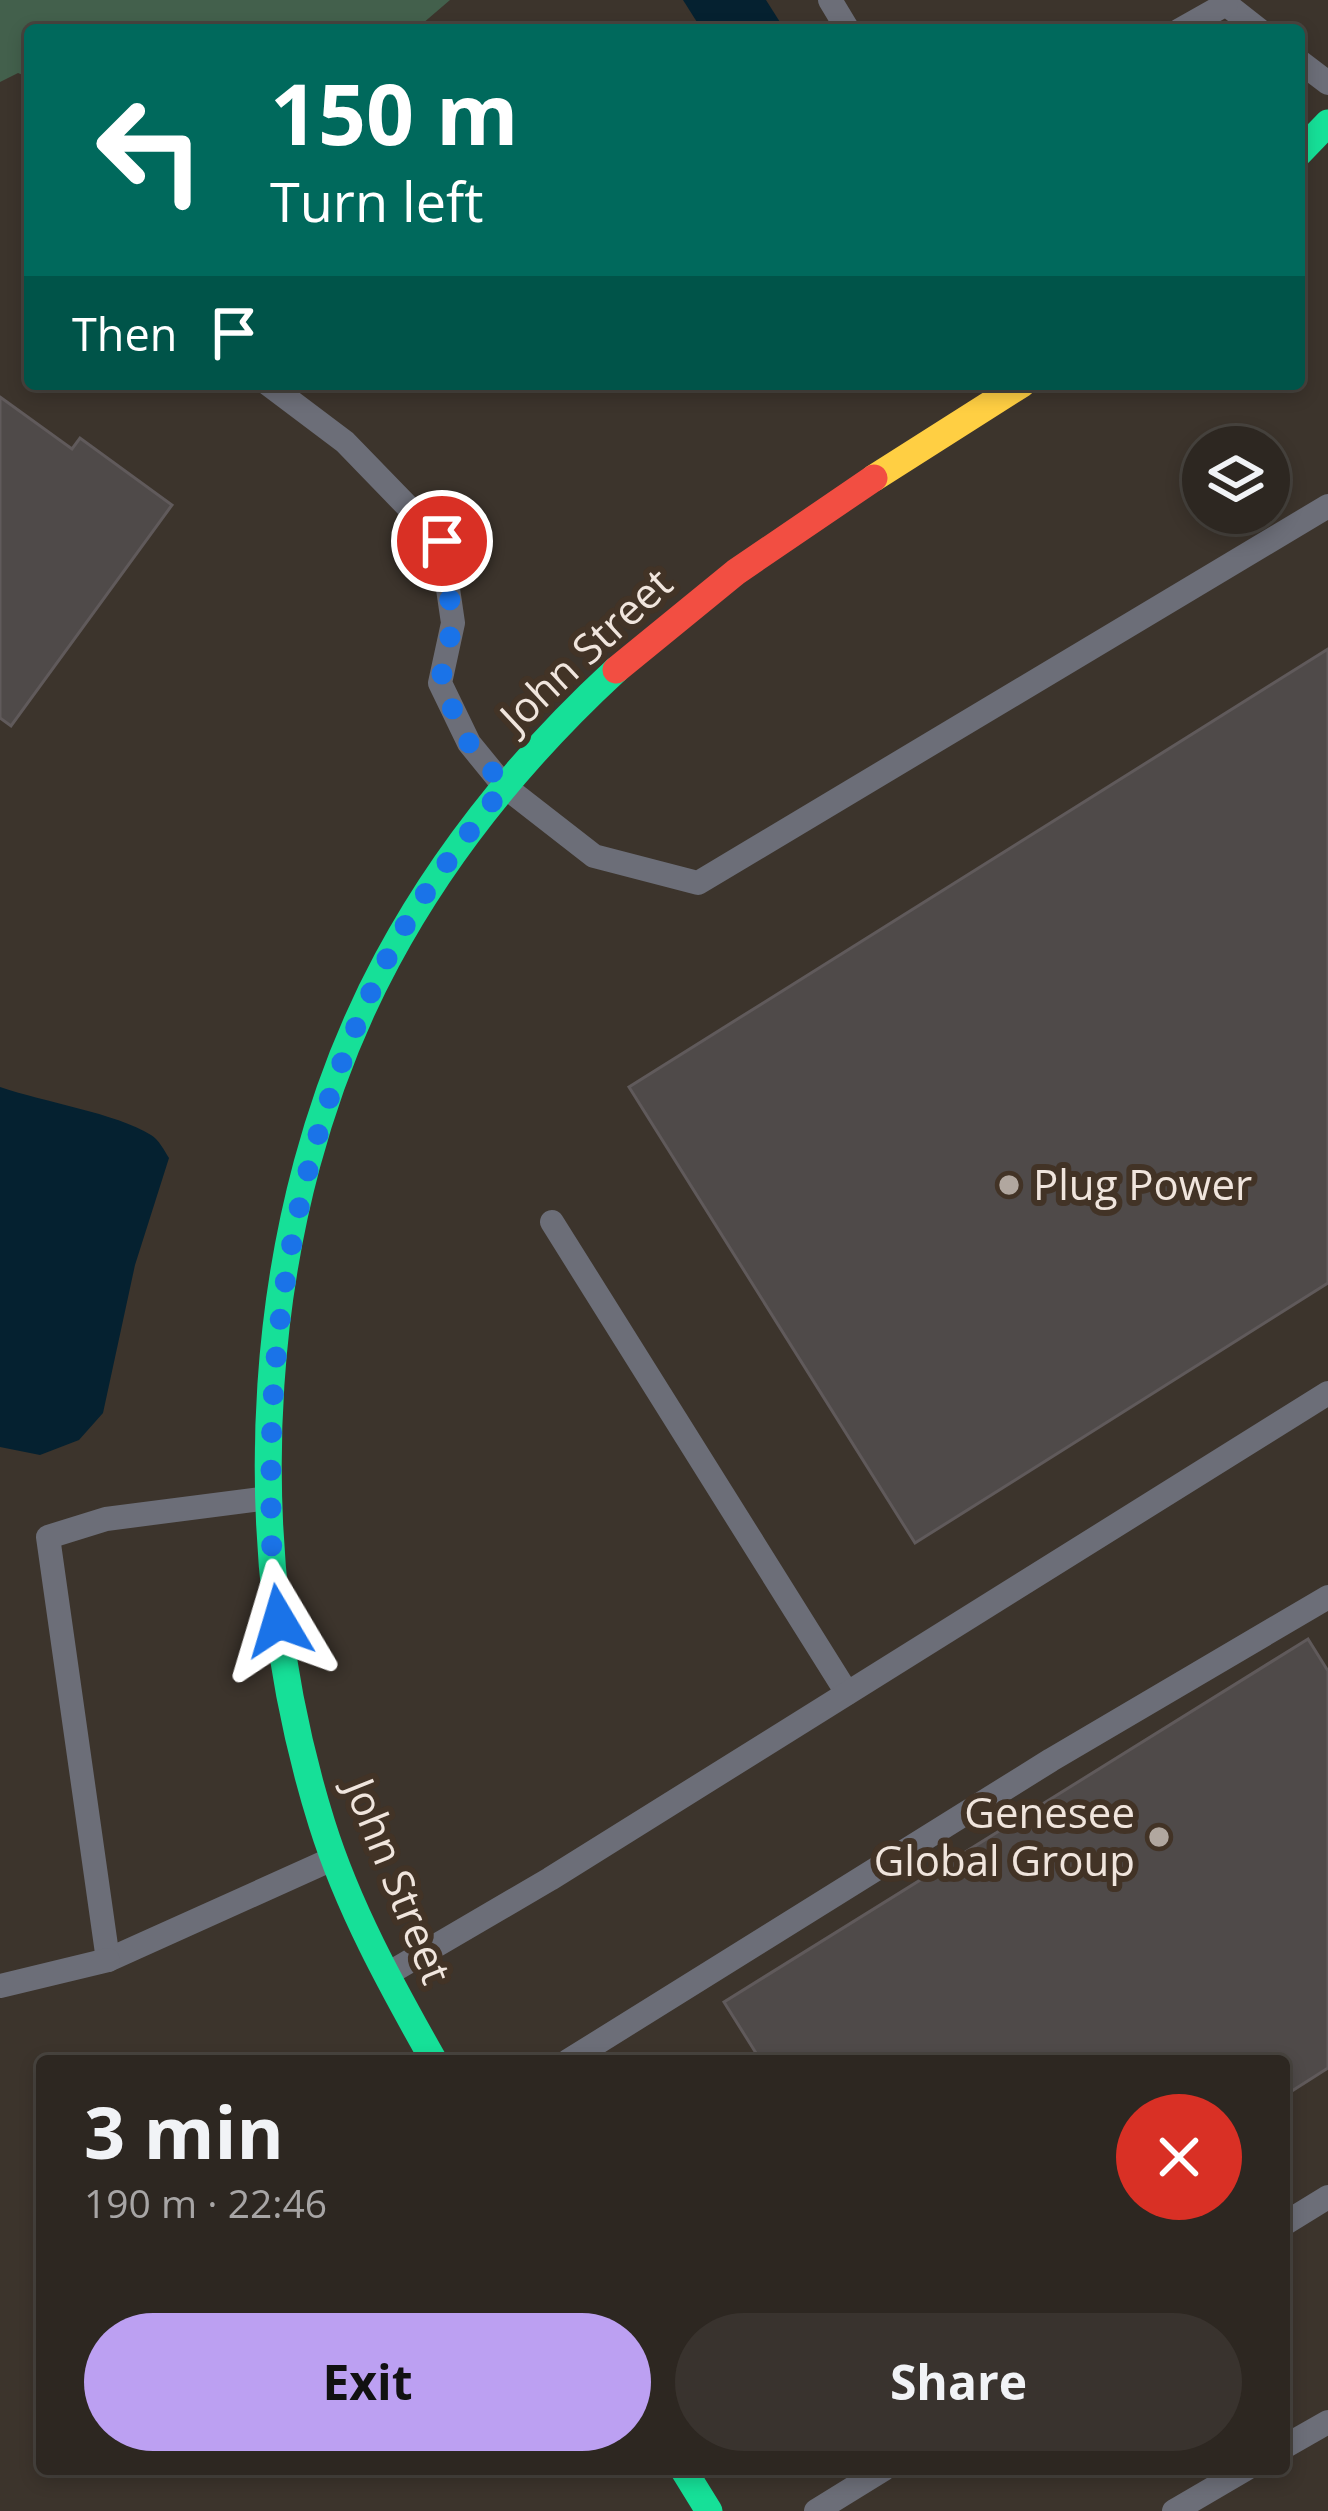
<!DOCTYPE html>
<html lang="en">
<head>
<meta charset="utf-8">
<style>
  body { margin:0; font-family:"Open Sans",sans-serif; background:#39332e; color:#f1f3f6; height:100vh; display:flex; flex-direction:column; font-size:45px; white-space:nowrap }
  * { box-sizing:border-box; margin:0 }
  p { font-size:39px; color:#a7a5a5 }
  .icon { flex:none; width:66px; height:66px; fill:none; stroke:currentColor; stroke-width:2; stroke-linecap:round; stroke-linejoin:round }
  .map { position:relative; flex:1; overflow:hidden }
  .sheet { position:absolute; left:36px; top:2055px; width:1254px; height:420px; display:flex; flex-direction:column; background:#2d2721; border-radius:12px; box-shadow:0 6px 18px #0003,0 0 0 3px #48443f }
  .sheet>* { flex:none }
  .guide { position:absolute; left:24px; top:24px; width:1281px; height:366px; border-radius:12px; box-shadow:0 6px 18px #0003,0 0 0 3px #48443f; background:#00695c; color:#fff; overflow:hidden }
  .fabs { position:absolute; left:1182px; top:426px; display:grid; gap:24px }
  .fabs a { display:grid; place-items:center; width:108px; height:108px; border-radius:50%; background:#2d2721; box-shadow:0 6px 18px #0003,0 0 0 3px #48443f; font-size:60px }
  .pin { position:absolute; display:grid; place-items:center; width:102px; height:102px; color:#fff; margin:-51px; border:6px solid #fff; border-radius:50%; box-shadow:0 3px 12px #0007 }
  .me { position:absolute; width:132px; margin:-66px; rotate:353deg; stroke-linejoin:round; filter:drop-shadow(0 0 9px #0008) }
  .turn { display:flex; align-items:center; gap:42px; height:252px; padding:0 48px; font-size:54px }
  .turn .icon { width:156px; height:156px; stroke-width:2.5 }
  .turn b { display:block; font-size:84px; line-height:102px }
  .then { display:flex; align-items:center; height:114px; padding:0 48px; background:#0003; gap:24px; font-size:45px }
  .round { display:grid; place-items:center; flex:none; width:126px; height:126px; border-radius:63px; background:#39332e }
  .overview { display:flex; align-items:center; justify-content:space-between; height:204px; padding:0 48px }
  h1 { font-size:72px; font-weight:700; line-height:90px }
  .primary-button { display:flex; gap:24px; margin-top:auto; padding:24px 48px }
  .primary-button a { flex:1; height:138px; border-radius:72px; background:#bca0f2; color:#111; font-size:48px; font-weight:700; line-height:138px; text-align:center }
  .primary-button a+a { background:#39332e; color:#f1f3f6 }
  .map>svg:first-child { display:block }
  .green { fill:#43604c }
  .water { fill:#052130 }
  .building { fill:#4f4a49; stroke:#605a5b; stroke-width:3 }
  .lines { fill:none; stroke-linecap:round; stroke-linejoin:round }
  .lane { stroke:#6c6e78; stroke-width:24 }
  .fast { stroke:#16e098; stroke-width:27 }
  .slow { stroke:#ffcf43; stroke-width:27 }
  .jam { stroke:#f24e42; stroke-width:27 }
  .route { stroke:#1a73e8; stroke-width:21; stroke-dasharray:0 37.8 }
  .poi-dot { fill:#b1a79f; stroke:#423326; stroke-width:4.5 }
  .labels { text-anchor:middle; stroke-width:12; stroke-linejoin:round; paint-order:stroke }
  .street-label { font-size:42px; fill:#f0e5dd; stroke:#423326 }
  .poi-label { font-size:42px; fill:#f0e5dd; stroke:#423326; text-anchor:start }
</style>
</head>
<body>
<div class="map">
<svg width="1328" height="2511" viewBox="0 0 1328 2511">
  <rect width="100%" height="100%" fill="#3c342c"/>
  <polygon class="green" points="0,0 450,0 415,30 30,30 30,78 18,73 0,82"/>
  <g class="water">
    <polygon points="683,0 766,0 785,30 702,30"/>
    <path d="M0,1087C43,1102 116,1113 151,1135C159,1140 164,1150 169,1158L135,1265L103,1413L79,1440L40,1455L0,1447Z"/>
  </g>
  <g class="building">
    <polygon points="0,397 72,449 80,438 172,505 11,726 0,718"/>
    <polygon points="1328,649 1328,1283 915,1543 629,1087"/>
    <polygon points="1308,1639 1328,1671 1328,2068 1284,2096 1284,2061 761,2061 724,2002"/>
  </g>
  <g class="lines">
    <g class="lane">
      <polyline points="830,0 848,30"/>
      <polyline points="1226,0 1226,4 1259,30"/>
      <polyline points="1180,30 1226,4"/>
      <polyline points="1299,61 1328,83"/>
      <polyline points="268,384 345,442 441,541 453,623 440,683 469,743 504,786 594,856 698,883 1328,506"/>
      <polyline points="552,1222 847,1693"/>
      <polyline points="269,1498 106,1519 48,1537 108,1960 330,1860"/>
      <polyline points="391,1972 550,1879 1328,1393"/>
      <polyline points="0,1986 108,1960"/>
      <polyline points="568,2061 1051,1760 1328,1597"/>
      <polyline points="1284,2224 1328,2197"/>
      <polyline points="1284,2447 1328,2422"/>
      <polyline points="816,2511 884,2469"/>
      <polyline points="1174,2511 1246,2469"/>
    </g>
    <g class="fast">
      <polyline points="1299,153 1328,123"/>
      <path d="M434,2061C391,1985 348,1907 322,1824C236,1550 250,1215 387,960C446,850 525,754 616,670"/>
      <polyline points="683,2469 709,2511"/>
    </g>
    <polyline class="slow" points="874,478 1022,384"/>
    <polyline class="jam" points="616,670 736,572 874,478"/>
  </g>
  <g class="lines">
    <path class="route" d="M279,1621C270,1569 271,1518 271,1466C272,1294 306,1125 382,969C413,903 461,844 504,786L469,743L440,683L453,623L442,541"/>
  </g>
  <g class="poi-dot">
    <circle cx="1009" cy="1185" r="12"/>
    <circle cx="1159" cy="1837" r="12"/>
  </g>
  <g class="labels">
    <g class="street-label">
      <text transform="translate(586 650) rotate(-43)" y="15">John Street</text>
      <text transform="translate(398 1881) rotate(68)" y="15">John Street</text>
    </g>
    <g class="poi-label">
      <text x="1033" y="1200">Plug Power</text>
      <text x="1135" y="1828" text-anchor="end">Genesee<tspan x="1135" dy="48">Global Group</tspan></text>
    </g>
  </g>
</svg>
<div class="fabs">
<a><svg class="icon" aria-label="layers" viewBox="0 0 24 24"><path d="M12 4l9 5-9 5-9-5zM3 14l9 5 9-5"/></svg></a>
</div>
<div class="pin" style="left:442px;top:541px;background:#d93025"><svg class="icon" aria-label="arrive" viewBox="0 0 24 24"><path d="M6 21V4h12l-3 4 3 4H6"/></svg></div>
<svg class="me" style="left:279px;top:1621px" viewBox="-20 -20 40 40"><path d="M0-17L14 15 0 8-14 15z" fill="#1a73e8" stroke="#fff" stroke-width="4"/></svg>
<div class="guide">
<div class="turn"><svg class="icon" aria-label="left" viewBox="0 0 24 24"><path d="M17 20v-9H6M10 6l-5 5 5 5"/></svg><div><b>150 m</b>Turn left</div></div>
<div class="then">Then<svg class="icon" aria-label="arrive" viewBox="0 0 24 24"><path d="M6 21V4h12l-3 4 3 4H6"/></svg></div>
</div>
<section class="sheet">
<div class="overview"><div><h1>3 min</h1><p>190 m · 22:46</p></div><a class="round" style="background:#d93025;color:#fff"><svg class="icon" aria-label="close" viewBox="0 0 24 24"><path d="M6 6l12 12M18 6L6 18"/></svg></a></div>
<div class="primary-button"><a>Exit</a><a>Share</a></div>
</section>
</div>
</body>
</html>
